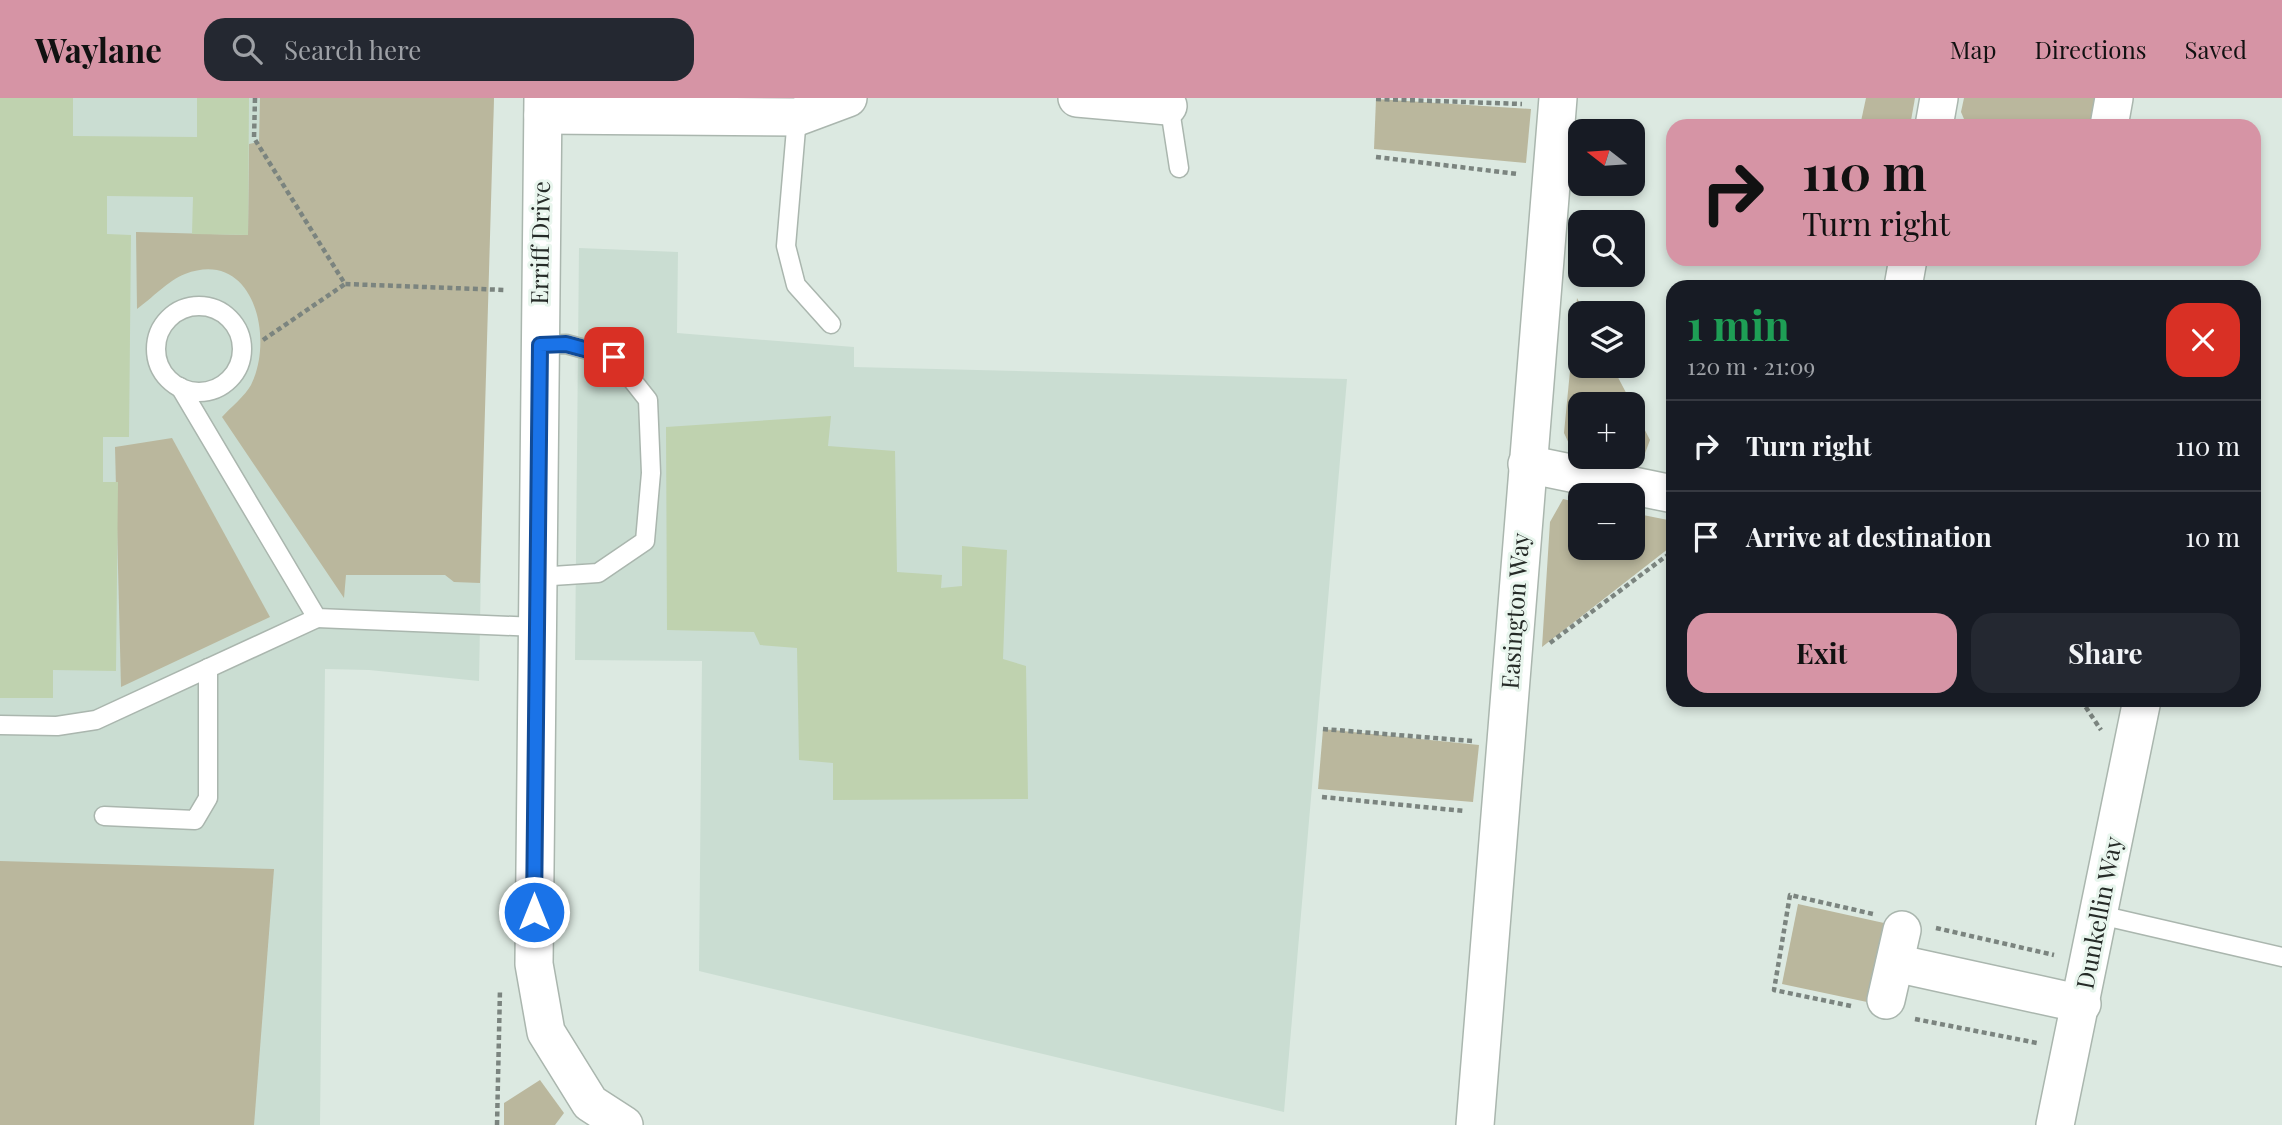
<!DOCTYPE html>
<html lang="en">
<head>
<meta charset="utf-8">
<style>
  body { margin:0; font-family:"Playfair Display",serif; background:#242831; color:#f1f3f6; height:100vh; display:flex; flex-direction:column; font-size:26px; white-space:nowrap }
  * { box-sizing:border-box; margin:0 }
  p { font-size:23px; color:#9ea1a6 }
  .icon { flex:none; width:38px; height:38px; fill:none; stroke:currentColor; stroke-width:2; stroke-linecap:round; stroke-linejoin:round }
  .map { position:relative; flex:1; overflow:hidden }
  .sheet { position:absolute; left:1666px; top:182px; width:595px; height:427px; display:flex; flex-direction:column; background:#171b24; border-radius:21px; box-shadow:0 4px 10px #0003 }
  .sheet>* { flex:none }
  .banner { position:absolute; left:1666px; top:21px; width:595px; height:147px; border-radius:21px; box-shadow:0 4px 10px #0003; background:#d694a5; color:#111; overflow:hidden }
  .needle { width:46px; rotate:287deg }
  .fabs { position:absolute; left:1568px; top:21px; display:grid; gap:14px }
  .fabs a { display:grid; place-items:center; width:77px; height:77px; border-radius:14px; background:#171b24; box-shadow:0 4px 10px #0003; font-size:35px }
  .pin { position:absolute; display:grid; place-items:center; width:60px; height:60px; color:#fff; margin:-30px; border-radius:14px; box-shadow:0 4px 10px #0006 }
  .me { position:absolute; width:77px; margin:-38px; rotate:0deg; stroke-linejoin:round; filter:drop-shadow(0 0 5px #0008) }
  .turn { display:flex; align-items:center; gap:24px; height:147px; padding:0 21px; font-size:32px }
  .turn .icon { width:91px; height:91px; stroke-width:2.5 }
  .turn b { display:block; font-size:49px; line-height:60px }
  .round { display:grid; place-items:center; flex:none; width:74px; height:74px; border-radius:21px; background:#242831 }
  .summary { display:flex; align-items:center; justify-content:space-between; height:119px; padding:0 21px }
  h1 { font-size:42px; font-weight:700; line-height:52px; color:#1e9e55 }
  .button { display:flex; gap:14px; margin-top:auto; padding:14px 21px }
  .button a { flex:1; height:80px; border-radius:21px; background:#d694a5; color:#111; font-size:28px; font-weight:700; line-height:80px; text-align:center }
  .button a+a { background:#242831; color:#f1f3f6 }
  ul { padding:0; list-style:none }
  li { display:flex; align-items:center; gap:21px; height:91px; padding:0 21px; border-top:2px solid #363941 }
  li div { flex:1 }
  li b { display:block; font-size:26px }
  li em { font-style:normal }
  header { display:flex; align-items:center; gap:42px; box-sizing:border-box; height:98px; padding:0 35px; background:#d694a5; color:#111 }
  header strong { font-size:33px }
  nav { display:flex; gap:38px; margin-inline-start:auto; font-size:24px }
  .search { width:490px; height:63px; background:#242831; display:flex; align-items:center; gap:18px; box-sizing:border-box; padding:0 24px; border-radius:21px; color:#9ea1a6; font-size:26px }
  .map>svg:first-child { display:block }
  .built { fill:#caddd2 }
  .green { fill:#bab79d }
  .building { fill:#bfd2af }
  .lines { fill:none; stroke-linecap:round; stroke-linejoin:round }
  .lane-casing { stroke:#aab6ae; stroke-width:21 }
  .street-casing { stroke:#aab6ae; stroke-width:40 }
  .path { stroke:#7b847f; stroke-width:4.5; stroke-dasharray:5 3.5; stroke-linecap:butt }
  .lane { stroke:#fff; stroke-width:18 }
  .street { stroke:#fff; stroke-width:37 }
  .route-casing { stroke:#114b97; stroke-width:18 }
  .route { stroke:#1a73e8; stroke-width:12 }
  .labels { text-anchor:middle; stroke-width:6; stroke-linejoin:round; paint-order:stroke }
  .street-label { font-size:24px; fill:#252a27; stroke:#e9f6ee }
</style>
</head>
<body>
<header>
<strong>Waylane</strong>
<div class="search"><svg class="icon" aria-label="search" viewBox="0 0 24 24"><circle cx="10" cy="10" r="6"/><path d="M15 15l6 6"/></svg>Search here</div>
<nav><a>Map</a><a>Directions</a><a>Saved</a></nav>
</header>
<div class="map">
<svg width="2282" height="1027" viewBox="0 0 2282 1027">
  <rect width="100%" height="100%" fill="#dce9e1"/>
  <g class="built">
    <polygon points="0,0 494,0 486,191 479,583 369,572 325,571 320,1027 0,1027"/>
    <polygon points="579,150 678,154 677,235 854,249 854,269 1347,281 1284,1014 699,873 702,563 575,562"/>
  </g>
  <g class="green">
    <path d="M260,0H494L480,485L454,484L445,477H346L344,500L222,319C231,309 245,298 251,287C275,239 253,150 185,176C169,182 151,201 137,211L136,134L248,137L249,46L259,44Z"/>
    <polygon points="1866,0 1915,0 1910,28 1860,28"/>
    <polygon points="1964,0 2105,0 2099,28 1967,28 1961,14"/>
    <polygon points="1376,1 1531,11 1526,65 1374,51"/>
    <polygon points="1577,200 1585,215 1580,215 1580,268 1612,268 1632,306 1580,306 1580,352 1571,350 1564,335"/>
    <polygon points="1633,309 1650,342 1641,366 1609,359 1633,359"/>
    <polygon points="172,340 270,519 121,589 115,349"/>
    <polygon points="1563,401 1580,405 1580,450 1633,450 1633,415 1673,423 1673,447 1542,549 1550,424"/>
    <polygon points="1323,631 1479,647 1473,704 1318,691"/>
    <polygon points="0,763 274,771 254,1027 0,1027"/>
    <polygon points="1798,806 1884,825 1867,904 1782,886"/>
    <polygon points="540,982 564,1015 555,1027 504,1027 504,1005"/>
  </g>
  <g class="building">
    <polygon points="0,0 73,0 73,38 197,39 197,0 249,0 248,137 192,136 193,99 107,98 107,136 131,137 129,339 103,339 103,384 118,384 116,573 53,572 53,600 0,600"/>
    <polygon points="831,318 828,348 895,353 897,474 942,477 941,490 962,488 962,448 1007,452 1003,561 1026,568 1028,701 833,702 833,665 799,662 797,550 760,547 754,534 667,532 666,329"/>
  </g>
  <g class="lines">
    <defs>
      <g id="lane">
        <polyline points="1169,5 1179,70"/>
        <polyline points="797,19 786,148 796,187 831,226"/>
        <circle cx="199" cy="251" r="43"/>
        <polyline points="180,289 317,520 536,529"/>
        <polyline points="537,479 598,475 645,443 651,375 648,302 614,259 566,246 540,247"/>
        <polyline points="0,627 57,628 96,622 317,520"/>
        <polyline points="104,718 195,722 208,700 208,570"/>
        <polyline points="2100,817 2282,859"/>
      </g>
      <g id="street">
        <polyline points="543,0 534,866 546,934 590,1005 624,1027"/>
        <polyline points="1077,0 1168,8"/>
        <polyline points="543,17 797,19 848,0"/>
        <polyline points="1934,28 1939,0"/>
        <polyline points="2109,28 2114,0"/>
        <polyline points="1903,189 1908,161"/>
        <polyline points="1527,366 1673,396"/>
        <polyline points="1895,865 2082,906"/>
        <polyline points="1886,902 1902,832"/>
        <polyline points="1475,1027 1558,0"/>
        <polyline points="2055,1027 2142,602"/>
      </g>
    </defs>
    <use href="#lane" class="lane-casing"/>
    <use href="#street" class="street-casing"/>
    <g class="path">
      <polyline points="255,0 254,40 345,186 505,192"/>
      <polyline points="1376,1 1522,6"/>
      <polyline points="1376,59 1518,76"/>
      <polyline points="263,242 345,186"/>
      <polyline points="1550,545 1673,453"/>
      <polyline points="2081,602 2101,632"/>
      <polyline points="1323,631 1472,643"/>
      <polyline points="1322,699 1464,713"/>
      <polyline points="1936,830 2054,857"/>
      <polyline points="1851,908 1774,892 1790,797 1873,816"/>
      <polyline points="1915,921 2037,945"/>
      <polyline points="497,1027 500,891"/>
    </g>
    <use href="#lane" class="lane"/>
    <use href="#street" class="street"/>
  </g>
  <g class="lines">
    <defs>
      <polyline id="route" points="534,814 540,247 566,246 614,259"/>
    </defs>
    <use href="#route" class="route-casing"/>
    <use href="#route" class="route"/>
  </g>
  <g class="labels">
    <g class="street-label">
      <text transform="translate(541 145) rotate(-89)" y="8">Erriff Drive</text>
      <text transform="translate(1516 513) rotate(-86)" y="8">Easington Way</text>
      <text transform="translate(2100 815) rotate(-79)" y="8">Dunkellin Way</text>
    </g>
  </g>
</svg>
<div class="fabs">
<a><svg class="needle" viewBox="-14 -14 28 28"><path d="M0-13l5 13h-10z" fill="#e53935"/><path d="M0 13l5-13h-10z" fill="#9ea1a6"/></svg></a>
<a><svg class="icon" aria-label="search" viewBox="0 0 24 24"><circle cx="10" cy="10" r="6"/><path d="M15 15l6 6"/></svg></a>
<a><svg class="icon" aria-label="layers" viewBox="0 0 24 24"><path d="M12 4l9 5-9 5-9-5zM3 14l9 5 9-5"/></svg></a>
<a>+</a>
<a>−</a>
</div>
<div class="pin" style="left:614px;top:259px;background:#d93025"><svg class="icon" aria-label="arrive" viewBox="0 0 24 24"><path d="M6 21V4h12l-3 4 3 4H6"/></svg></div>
<svg class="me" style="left:534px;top:814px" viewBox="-20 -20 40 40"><circle r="17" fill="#1a73e8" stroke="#fff" stroke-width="3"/><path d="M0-11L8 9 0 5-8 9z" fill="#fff"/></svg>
<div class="banner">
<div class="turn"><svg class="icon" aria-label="right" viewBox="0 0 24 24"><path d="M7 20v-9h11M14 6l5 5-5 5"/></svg><div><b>110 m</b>Turn right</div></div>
</div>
<section class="sheet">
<div class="summary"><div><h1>1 min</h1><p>120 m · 21:09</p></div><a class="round" style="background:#d93025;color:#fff"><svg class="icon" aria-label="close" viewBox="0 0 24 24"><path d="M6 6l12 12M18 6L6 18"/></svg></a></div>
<ul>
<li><svg class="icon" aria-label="right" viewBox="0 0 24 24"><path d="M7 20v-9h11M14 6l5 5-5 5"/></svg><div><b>Turn right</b></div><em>110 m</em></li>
<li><svg class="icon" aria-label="arrive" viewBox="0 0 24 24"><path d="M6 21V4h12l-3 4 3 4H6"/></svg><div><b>Arrive at destination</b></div><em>10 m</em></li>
</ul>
<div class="button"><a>Exit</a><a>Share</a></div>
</section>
</div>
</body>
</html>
